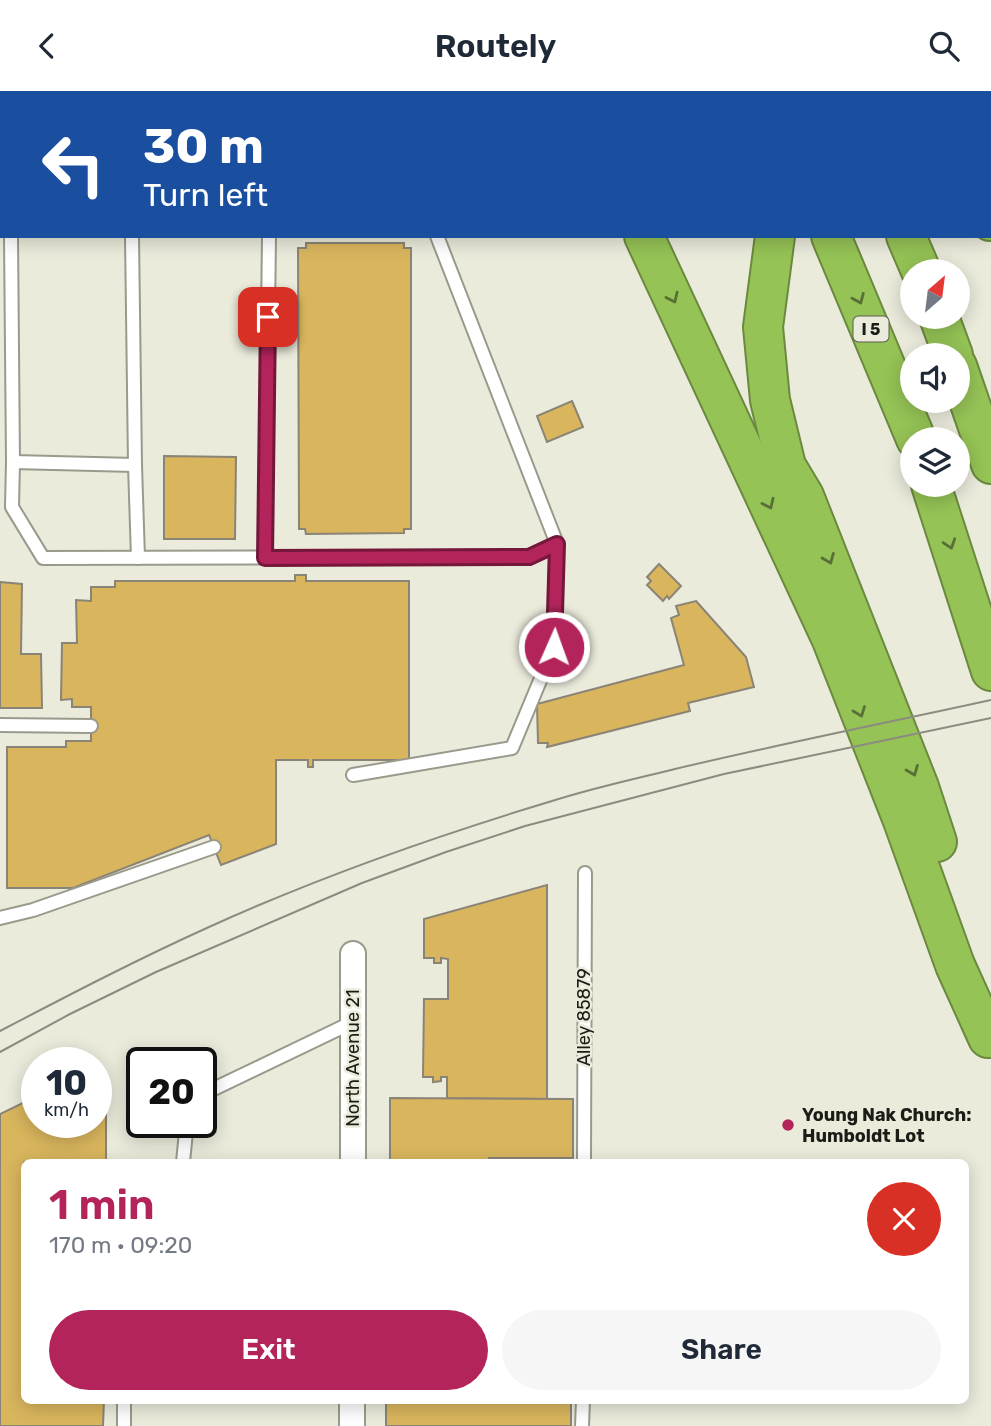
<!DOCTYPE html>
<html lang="en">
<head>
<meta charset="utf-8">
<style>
  body { margin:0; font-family:Rubik,sans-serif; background:#f6f6f7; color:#1f2937; height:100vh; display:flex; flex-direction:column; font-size:26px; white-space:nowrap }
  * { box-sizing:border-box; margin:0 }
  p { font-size:23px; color:#747a83 }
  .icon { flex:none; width:38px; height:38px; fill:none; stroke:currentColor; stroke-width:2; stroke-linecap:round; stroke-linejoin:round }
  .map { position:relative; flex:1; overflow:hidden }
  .drawer { position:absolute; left:21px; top:1068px; width:948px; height:245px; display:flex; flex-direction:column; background:#fff; border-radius:10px; box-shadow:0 4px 18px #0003 }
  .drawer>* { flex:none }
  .hud { position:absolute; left:0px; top:0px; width:992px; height:147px; box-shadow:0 4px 18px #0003; background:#1a4fa0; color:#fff; overflow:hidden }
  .needle { width:46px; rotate:28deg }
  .tools { position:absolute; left:900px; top:168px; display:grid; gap:14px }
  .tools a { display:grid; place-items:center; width:70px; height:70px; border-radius:50%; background:#fff; box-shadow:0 4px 18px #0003; font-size:35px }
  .speed { position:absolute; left:21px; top:956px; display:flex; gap:14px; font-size:35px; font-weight:700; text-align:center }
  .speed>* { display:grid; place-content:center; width:91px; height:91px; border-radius:50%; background:#fff; box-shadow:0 4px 18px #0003; line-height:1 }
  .speed small { font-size:18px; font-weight:400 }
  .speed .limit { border:4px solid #111; border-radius:10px; background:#fff; color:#111 }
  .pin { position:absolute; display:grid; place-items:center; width:60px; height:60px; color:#fff; margin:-30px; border-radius:14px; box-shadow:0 4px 10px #0006 }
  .me { position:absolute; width:77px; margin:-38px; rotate:2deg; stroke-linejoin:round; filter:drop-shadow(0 0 5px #0008) }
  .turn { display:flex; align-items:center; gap:24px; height:147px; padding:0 28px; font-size:32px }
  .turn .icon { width:91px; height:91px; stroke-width:2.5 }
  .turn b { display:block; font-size:49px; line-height:60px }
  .round { display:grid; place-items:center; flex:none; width:74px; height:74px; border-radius:37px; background:#f6f6f7 }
  .head { display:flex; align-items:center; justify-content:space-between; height:119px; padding:0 28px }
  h1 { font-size:42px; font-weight:600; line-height:52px; color:#b2245a }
  .button { display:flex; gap:14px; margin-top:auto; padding:14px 28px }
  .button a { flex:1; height:80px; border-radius:42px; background:#b2245a; color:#fff; font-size:28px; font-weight:600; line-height:80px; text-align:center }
  .button a+a { background:#f6f6f7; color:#1f2937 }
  header { display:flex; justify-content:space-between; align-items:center; height:91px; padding:0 28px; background:#fff; font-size:32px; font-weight:600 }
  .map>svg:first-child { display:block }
  .building { fill:#d9b55d; stroke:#8a8477; stroke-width:2 }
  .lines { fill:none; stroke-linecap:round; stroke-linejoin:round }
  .lane-casing { stroke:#9a9a8c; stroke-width:16 }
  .street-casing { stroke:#9a9a8c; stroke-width:28 }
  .highway-casing { stroke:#6b893f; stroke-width:42 }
  .lane { stroke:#fff; stroke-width:12 }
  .street { stroke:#fff; stroke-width:24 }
  .highway { stroke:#95c355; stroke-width:38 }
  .tram { stroke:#8b8b80; stroke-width:2 }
  .oneway { stroke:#587036 }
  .route-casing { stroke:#74173a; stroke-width:18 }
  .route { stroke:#b2245a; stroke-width:12 }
  .poi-dot { fill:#b2245a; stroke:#ebebdc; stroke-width:2.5 }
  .labels { text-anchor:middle; stroke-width:5; stroke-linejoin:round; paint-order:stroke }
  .shield { fill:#ebebdc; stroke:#5a5a51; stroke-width:2 }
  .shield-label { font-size:16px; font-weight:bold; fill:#1c1c16 }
  .street-label { font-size:18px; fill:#1c1c16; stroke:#ebebdc }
  .poi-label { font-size:18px; font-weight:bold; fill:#1c1c16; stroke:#ebebdc; text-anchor:start }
</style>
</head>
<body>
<header><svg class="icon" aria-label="back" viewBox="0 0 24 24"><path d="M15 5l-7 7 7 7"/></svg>Routely<svg class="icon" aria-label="search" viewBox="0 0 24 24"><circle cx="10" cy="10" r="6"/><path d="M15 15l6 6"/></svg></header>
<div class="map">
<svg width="991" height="1335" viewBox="0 0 991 1335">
  <rect width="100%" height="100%" fill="#ebebdc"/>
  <g class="building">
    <polygon points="306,152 404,152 404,157 411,157 411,438 404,438 404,442 306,443 305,438 299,438 298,157 306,157"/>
    <polygon points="572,310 583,336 547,351 537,325"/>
    <polygon points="164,365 236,366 235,448 164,448"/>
    <polygon points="659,473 681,495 669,508 667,505 663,510 647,494 651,490 647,486"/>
    <polygon points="295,484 306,484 306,490 409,490 409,669 313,669 313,676 308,676 308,669 276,669 276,753 221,774 209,744 73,797 7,797 7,656 66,656 66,650 91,650 91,616 72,616 72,608 61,609 62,552 77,552 76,509 91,510 91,496 115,496 115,490 295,490"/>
    <polygon points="0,491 22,493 21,563 41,563 42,617 0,617"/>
    <polygon points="696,510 746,566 754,596 688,612 690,620 547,656 548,652 538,652 537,613 684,574 671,527 679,524 676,515"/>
    <polygon points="547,794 547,1008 447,1007 447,986 441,986 441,990 433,991 433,986 423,986 424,908 448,908 448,868 441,867 441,872 434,872 434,867 424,867 424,828"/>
    <polygon points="96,983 106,983 106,1071 24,1071 24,1309 104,1309 103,1335 0,1335 0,1023 37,1005 37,1031 96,1031"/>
    <polygon points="390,1007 573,1008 573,1067 489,1067 489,1071 390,1071"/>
    <rect x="386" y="1309" width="185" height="26"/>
  </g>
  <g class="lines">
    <defs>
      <g id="lane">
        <polyline points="0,48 2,49"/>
        <polyline points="11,145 13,371"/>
        <polyline points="132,145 135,374 13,371 12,416 43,467 529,466 557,453 437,145"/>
        <polyline points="135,374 138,467"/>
        <polyline points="265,467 269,145"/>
        <polyline points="0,634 91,635"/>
        <polyline points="353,684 512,657 554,556 557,453"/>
        <polyline points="0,827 33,819 214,756"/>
        <polyline points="201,1004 353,931"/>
        <polyline points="183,1071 187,1031"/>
        <polyline points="584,1071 585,782"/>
        <polyline points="124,1309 124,1335"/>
        <polyline points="582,1335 583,1309"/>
      </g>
      <g id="street">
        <polyline points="353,1071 353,863"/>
        <polyline points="352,1335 352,1309"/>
      </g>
      <g id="highway">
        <polyline points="571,0 572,2"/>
        <polyline points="699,0 701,2"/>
        <polyline points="764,0 765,2"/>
        <polyline points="835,2 837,0"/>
        <polyline points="877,2 878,0"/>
        <polyline points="990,130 991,130"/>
        <polyline points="644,145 832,549 902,727 955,874 988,947"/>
        <polyline points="775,145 763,236 770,309 786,375 804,405 919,696 937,751"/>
        <polyline points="831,145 916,348"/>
        <polyline points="906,145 921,180"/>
        <polyline points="939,226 953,264"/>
        <polyline points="957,275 991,373"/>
        <polyline points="931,394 991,580"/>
      </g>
    </defs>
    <use href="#lane" class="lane-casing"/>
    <use href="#street" class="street-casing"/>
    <use href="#highway" class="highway-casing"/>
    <use href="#lane" class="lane"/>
    <use href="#street" class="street"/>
    <use href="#highway" class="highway"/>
    <g class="tram">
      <path d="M0,940C69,904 138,868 209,836C319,786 436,745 552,710C592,697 634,688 675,678C780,653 886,632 991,609"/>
      <polyline points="0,961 70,923 156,881 362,792 446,761 525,735 724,683 991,627"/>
    </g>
  </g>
  <defs><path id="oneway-chevron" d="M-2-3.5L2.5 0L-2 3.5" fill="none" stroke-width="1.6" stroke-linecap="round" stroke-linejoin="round" transform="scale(1.75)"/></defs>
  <g class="oneway">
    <use href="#oneway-chevron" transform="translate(673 207) rotate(65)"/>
    <use href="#oneway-chevron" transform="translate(859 208) rotate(67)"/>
    <use href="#oneway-chevron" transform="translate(769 413) rotate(65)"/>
    <use href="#oneway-chevron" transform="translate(950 453) rotate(72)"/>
    <use href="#oneway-chevron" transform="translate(829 468) rotate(68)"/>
    <use href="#oneway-chevron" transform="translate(860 621) rotate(69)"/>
    <use href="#oneway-chevron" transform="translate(913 680) rotate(68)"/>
  </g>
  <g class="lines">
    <defs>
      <polyline id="route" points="268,226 265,467 529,466 557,453 554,556"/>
    </defs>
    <use href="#route" class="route-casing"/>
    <use href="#route" class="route"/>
  </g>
  <circle class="poi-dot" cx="788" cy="1034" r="7"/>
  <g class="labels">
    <rect class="shield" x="853.5" y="225.5" width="35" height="25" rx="5"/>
    <g class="shield-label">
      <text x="871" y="244">I 5</text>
    </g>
    <g class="street-label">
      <text transform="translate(584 926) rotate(-90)" y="6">Alley 85879</text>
      <text transform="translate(353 967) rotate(-90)" y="6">North Avenue 21</text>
    </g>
    <g class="poi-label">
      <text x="802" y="1030">Young Nak Church:<tspan x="802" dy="21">Humboldt Lot</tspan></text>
    </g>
  </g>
</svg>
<div class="tools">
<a><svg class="needle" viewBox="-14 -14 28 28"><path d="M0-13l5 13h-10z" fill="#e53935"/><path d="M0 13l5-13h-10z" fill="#747a83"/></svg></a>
<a><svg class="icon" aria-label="sound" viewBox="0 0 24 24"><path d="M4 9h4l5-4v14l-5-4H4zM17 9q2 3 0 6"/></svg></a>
<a><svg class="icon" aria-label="layers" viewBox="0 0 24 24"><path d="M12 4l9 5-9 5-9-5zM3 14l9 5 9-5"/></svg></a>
</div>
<div class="speed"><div>10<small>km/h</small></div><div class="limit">20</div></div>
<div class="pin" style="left:268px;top:226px;background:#d93025"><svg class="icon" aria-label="arrive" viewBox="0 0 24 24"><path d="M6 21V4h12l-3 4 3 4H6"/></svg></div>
<svg class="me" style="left:554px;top:556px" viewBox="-20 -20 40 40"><circle r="17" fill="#b2245a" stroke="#fff" stroke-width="3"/><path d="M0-11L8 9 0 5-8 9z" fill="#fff"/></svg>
<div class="hud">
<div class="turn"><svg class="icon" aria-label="left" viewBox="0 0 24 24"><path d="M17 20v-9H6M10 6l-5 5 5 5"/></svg><div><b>30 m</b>Turn left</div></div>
</div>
<section class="drawer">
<div class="head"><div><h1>1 min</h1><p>170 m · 09:20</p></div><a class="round" style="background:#d93025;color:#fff"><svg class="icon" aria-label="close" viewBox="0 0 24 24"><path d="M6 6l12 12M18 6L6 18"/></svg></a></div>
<div class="button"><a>Exit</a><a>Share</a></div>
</section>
</div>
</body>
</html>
